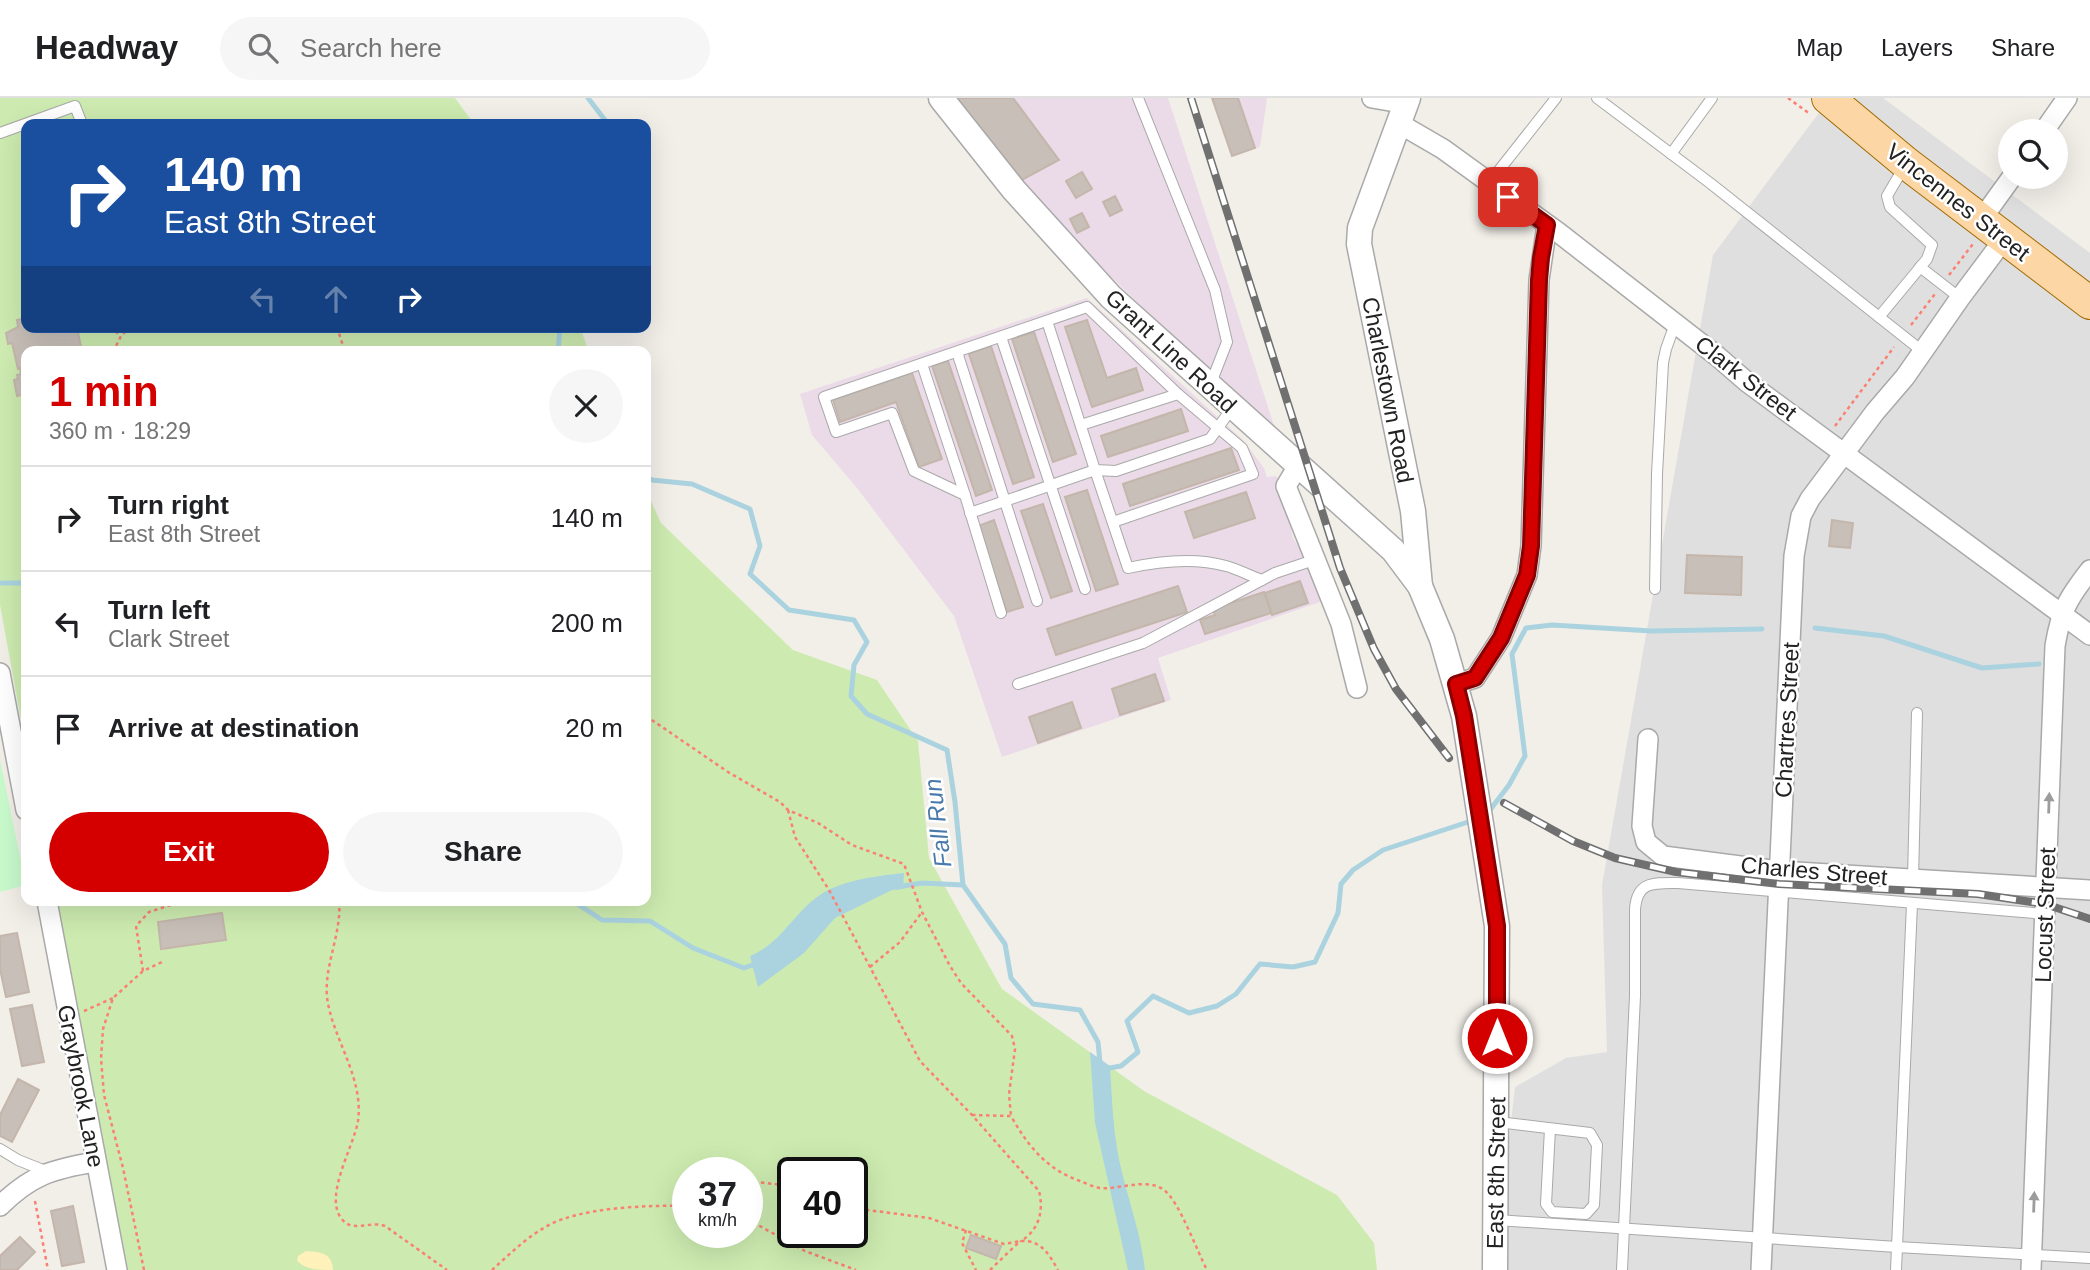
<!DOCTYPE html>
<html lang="en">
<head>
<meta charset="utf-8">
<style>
  body { margin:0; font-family:Helvetica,sans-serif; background:#f6f6f6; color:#202124; height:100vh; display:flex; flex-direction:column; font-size:26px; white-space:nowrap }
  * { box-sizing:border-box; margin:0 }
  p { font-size:23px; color:#757577 }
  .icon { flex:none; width:38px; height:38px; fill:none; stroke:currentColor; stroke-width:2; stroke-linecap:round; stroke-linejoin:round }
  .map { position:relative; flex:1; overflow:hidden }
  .drawer { position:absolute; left:21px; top:248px; width:630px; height:560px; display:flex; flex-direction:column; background:#fff; border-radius:14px; box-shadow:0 7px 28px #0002 }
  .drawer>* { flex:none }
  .guide { position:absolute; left:21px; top:21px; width:630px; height:214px; border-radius:14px; box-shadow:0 7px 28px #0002; background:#1a4fa0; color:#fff; overflow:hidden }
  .controls { position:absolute; left:1998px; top:21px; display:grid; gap:14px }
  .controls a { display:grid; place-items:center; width:70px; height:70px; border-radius:50%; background:#fff; box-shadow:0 7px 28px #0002; font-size:35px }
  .speed { position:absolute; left:672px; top:1059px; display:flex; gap:14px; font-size:35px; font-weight:700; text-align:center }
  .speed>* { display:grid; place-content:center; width:91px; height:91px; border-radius:50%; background:#fff; box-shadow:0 7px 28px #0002; line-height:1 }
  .speed small { font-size:18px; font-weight:400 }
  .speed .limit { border:4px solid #111; border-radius:10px; background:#fff; color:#111 }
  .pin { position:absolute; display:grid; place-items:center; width:60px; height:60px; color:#fff; margin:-30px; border-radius:14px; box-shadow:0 4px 10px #0006 }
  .me { position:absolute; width:77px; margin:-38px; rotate:0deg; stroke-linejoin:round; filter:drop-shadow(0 0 5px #0008) }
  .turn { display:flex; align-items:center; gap:24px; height:147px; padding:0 28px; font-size:32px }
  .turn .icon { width:91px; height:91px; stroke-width:2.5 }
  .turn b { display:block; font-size:49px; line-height:60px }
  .lanes { display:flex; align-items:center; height:66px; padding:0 28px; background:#0003; justify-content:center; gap:35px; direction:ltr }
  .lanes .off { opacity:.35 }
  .round { display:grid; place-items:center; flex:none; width:74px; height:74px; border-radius:37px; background:#f6f6f6 }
  .overview { display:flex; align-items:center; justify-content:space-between; height:119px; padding:0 28px }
  h1 { font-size:42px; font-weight:700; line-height:52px; color:#d40000 }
  .action { display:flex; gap:14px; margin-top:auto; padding:14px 28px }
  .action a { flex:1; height:80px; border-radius:42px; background:#d40000; color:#fff; font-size:28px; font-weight:700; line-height:80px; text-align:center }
  .action a+a { background:#f6f6f6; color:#202124 }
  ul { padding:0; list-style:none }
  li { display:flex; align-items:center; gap:21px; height:105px; padding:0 28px; border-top:2px solid #e0e0e0 }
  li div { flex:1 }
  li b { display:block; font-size:26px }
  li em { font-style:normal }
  header { display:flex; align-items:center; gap:42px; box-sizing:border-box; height:98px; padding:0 35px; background:#fff; border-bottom:2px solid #e0e0e0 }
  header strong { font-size:33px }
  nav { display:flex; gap:38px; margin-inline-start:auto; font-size:24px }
  .search { width:490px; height:63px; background:#f6f6f6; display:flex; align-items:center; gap:18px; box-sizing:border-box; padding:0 24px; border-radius:38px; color:#757577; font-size:26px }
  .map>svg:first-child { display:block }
  .residential { fill:#e0dfdf }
  .industrial { fill:#ebdbe8 }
  .grass { fill:#cdebb0; fill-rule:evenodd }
  .sand { fill:#fff1ba }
  .park { fill:#c8facc }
  .water { fill:#aad3df }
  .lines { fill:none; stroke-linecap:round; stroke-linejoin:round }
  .stream { stroke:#aad3df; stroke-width:5 }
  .building { fill:#c7bfb8; stroke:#c4b6ab; stroke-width:2 }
  .service-casing { stroke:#a9a9a9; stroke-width:12 }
  .minor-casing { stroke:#a9a9a9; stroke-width:22 }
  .tertiary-casing { stroke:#a9a9a9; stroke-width:27 }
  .primary-casing { stroke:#a06b00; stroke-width:34 }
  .path { stroke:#fa8072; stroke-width:2.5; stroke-dasharray:3.5 3.5; stroke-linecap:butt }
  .service { stroke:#fff; stroke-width:10 }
  .minor { stroke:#fff; stroke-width:19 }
  .tertiary { stroke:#fff; stroke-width:24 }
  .primary { stroke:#fcd6a4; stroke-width:32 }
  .rail-casing { stroke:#707070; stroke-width:8 }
  .rail { stroke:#fff; stroke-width:5; stroke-dasharray:16; stroke-linecap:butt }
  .oneway { fill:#9c9c9c }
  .route-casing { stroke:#8a0000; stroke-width:18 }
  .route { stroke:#d40000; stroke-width:12 }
  .labels { text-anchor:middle; stroke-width:5; stroke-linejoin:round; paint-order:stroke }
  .street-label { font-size:23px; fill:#222; stroke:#fff }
  .water-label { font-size:24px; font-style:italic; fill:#4a7aab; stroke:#fff }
</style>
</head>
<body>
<header>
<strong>Headway</strong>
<div class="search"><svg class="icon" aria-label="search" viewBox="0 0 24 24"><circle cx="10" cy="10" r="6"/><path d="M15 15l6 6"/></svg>Search here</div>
<nav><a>Map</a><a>Layers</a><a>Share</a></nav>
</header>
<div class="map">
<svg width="2090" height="1172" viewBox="0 0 2090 1172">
  <rect width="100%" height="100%" fill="#f2efe9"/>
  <polygon class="residential" points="1830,0 1883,0 2090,155 2090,1172 1494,1172 1515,989 1566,960 1607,954 1602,787 1713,157"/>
  <g class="industrial">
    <polygon points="953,0 1168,0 1278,340 1021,92"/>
    <polygon points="1212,0 1267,0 1260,49 1232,58"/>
    <polygon points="1087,200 1243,342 1264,370 1267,379 1276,378 1280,384 1293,440 1316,475 1326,502 1158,560 1171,602 1002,659 954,518 857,390 812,337 800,296"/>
  </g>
  <g class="grass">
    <polygon points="0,0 455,0 474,26 26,26 26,229 580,229 589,254 26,254 26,649 0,507"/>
    <path d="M646,392L661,425L793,552L877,582L918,643L929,760L1002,891L1144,993L1337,1097L1374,1145L1377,1172H128L55,803H646ZM688,1074H747V1134H688ZM793,1074H852V1134H793Z"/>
  </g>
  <path class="sand" d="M306,1153C321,1154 332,1155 333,1172C318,1172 307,1172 297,1163L298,1158Z"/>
  <polygon class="park" points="0,662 26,787 0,794"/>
  <g class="water">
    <path d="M904,775L903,791L892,792L835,820L804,855L758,889L750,858C781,846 793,815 820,797C842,782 877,778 904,775Z"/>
    <path d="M1090,954L1110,968C1112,1001 1113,1034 1120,1066C1128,1102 1141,1135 1145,1172H1128L1095,1025Z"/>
  </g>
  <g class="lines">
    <g class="stream">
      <polyline points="588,0 608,26"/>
      <polyline points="558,254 560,229"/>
      <polyline points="646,378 652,382 692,386 750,411 760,448 750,476 789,512 854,522 867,544 854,567 851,598 867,616 947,652 955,704 963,787 1005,846 1011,880 1033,906 1080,912 1098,944 1100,965"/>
      <polyline points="0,485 22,485 26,488"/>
      <polyline points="1815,530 1884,538 1982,570 2039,566"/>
      <polyline points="1490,712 1509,687 1525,658 1512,556 1526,530 1552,527 1652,533 1762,531"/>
      <polyline points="897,789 922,785 963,787"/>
      <polyline points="573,803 602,822 650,823 693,850 744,870 758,865"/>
      <polyline points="1104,971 1121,968 1138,954 1127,923 1153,898 1189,915 1217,908 1236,896 1260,866 1293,869 1315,864 1338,815 1341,786 1353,772 1383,752 1468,724"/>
    </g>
  </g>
  <g class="building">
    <polygon points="957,0 1013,0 1059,62 1018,84"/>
    <polygon points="1212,0 1238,0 1255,50 1232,58"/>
    <polygon points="1082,74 1092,91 1076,100 1066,83"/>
    <polygon points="1115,98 1122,112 1110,118 1103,104"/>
    <polygon points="1082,115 1089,129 1077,135 1070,121"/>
    <polygon points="26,220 26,229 77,229 82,254 26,254 26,296 17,298 14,282 18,281 17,277 21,276 20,270 18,271 12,245 8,246 6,235 18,229 17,222"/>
    <polygon points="1087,222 1107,280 1136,270 1143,292 1092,309 1065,229"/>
    <polygon points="1034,234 1076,356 1053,364 1012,241"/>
    <polygon points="991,248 1034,379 1013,386 969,256"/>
    <polygon points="948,263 992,392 976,398 932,268"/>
    <polygon points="912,275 942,361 919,369 896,304 840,324 833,302"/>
    <polygon points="1181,311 1188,333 1108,359 1101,338"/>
    <polygon points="1231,350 1239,372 1130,408 1123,386"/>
    <polygon points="1087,392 1118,486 1096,493 1065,399"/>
    <polygon points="1246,394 1255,420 1194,440 1185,414"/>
    <polygon points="1043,406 1072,493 1051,500 1021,413"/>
    <polygon points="994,422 1023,509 1007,514 978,428"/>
    <polygon points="1832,422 1853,425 1850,450 1829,448"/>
    <polygon points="1687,457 1742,459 1741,497 1685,495"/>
    <polygon points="1300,483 1308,505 1272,517 1265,495"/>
    <polygon points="1178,488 1187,514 1056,557 1047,531"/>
    <polygon points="1264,494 1271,515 1205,536 1200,522 1215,517 1213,511"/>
    <polygon points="1155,576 1164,603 1120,617 1112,591"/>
    <polygon points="1072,604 1081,630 1038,645 1029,619"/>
    <polygon points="222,815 226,842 161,851 158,824"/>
    <polygon points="17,835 29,894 6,899 0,871 0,838"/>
    <polygon points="32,907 44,964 22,968 10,911"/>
    <polygon points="18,981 39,992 12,1044 0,1038 0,1017"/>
    <polygon points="73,1108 84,1164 62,1168 51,1113"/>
    <polygon points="971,1137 1001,1148 996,1161 966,1150"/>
    <polygon points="20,1139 35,1154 17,1172 0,1172 0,1158"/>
  </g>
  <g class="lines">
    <defs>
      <g id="service">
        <polyline points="1138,0 1215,192 1227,244 1211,285"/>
        <polyline points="1597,0 1710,85 1922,253"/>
        <polyline points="0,35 75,8 82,26"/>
        <polyline points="1671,56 1712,0"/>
        <polyline points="1489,85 1556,0"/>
        <polyline points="1920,169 1960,200"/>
        <polyline points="1879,219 1927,161 1932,147 1890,109 1887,98 1904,69"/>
        <polyline points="1047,223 1095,372 1116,373 1210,341 1232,310"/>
        <polyline points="1001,239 1085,491"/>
        <polyline points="957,254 1037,503"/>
        <polyline points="922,266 965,397"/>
        <polyline points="1081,327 1178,296 1242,350 1253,376 1113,424"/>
        <path d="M970,415L1095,372L1128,470C1160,463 1194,459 1226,468C1238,471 1250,478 1262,482"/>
        <polyline points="1655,491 1657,376 1663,265 1666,251 1675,226"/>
        <polyline points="1001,515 965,397 914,373 892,315 836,334 824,299 1087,209 1178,296"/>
        <polyline points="1018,586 1143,545 1275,475 1314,462"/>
        <polyline points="1913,781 1917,615"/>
        <polyline points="1498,1024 1590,1035 1597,1047 1594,1107 1586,1116 1552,1114 1546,1106 1550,1031"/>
        <polyline points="0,1051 18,1062 48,1074"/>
        <polyline points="1497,1122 1897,1149 1912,806"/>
        <path d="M1622,1172L1635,898V811C1637,783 1654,785 1678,785L2045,816"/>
        <polyline points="1896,1172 1897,1149 2090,1160"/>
      </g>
      <g id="minor">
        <polyline points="1372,0 1407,6"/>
        <polyline points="1400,26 1443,51 1559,135 1717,258 1747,284 2090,537"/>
        <polyline points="2044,33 2067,0"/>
        <polyline points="1981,122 2012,79"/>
        <polyline points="1298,368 1286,388 1341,526 1357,590"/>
        <polyline points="0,575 26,712"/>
        <polyline points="1456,586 1475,580 1501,540 1527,477 1531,448 1539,182 1547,127"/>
        <polyline points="1648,641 1642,728 1646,744 1663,758 1780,773 2090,792"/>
        <polyline points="47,803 117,1172"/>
        <path d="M0,1108C31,1077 53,1071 95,1064"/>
        <polyline points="1761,1172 1794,458 1801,418 1810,401 1875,314 1905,279 1960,200 2005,140"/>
        <path d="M2031,1172L2055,548C2061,512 2068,500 2090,472"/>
      </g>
      <g id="tertiary">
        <polyline points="941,0 1014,92 1111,199 1393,452 1420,488"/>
        <polyline points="1408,0 1360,130 1359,146 1413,413 1420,488 1442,541 1464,618 1497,828 1495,1172"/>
      </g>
      <polyline id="primary" points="1828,0 1906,65 2090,205"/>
    </defs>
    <use href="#service" class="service-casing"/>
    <use href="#minor" class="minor-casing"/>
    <use href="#tertiary" class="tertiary-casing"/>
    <use href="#primary" class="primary-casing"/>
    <g class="path">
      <polyline points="1788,0 1810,16"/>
      <polyline points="1949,177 1973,146"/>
      <polyline points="1911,227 1935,196"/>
      <polyline points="110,229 121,238"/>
      <polyline points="337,229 345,254"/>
      <polyline points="113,254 121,238 130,229"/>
      <polyline points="1835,328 1894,249"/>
      <polyline points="646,618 728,674 780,704 788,712 818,725 852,747 904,766 922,814 950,868 961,885 1012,938 1015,951 1009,996 1011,1018"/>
      <path d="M788,712L795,739L829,792L920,963L972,1017L1039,1093C1044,1113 1039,1132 1021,1143C1041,1142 1049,1156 1058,1172"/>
      <path d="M339,803C342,835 324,867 327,899C332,940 364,979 358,1023C354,1048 324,1097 341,1120C352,1136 370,1122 385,1128L447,1172"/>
      <polyline points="870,869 900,844 922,814"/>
      <polyline points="143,873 136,828 149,814 183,803"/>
      <polyline points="84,913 113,900"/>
      <path d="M972,1017L1011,1018C1028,1048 1046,1071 1080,1083C1086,1085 1093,1089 1100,1090C1119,1092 1147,1079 1164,1092C1179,1103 1197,1153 1207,1172"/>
      <polyline points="747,1083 793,1088"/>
      <polyline points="35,1103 48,1172"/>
      <polyline points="679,1107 688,1101"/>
      <polyline points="852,1110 929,1120 1004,1146 1021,1143"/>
      <polyline points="747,1121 805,1153 856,1172"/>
      <polyline points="966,1132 962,1145 976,1172"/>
      <polyline points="144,1172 123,1070 104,997 101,961 103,931 113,900 143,873 164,863"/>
      <path d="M492,1172C513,1153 536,1130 563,1121C598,1109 651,1107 688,1108"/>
      <polyline points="990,1172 1018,1145"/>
    </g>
    <use href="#service" class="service"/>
    <use href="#minor" class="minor"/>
    <use href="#tertiary" class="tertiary"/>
    <use href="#primary" class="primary"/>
    <defs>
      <g id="rail">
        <polyline points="1191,0 1340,470 1374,551 1396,591 1449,660"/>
        <polyline points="1504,705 1573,743 1615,760 1676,774 1779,786 1978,796 2045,806 2090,821"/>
      </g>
    </defs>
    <use href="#rail" class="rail-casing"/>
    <use href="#rail" class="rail"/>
  </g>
  <defs><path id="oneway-solid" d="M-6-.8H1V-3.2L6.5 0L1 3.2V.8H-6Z" transform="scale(1.75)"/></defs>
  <g class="oneway">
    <use href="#oneway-solid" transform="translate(2049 705) rotate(-88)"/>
    <use href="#oneway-solid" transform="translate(2034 1104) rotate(-88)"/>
  </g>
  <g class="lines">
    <defs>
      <polyline id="route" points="1497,940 1497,828 1464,618 1456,586 1475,580 1501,540 1527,477 1531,448 1539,182 1541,160 1547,127 1508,99"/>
    </defs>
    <use href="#route" class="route-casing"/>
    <use href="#route" class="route"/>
  </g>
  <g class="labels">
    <g class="street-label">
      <text transform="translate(1958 104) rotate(38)" y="8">Vincennes Street</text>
      <text transform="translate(1171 253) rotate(43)" y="8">Grant Line Road</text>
      <text transform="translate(1746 280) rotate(38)" y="8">Clark Street</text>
      <text transform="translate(1388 292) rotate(79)" y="8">Charlestown Road</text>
      <text transform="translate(1787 622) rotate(-87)" y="8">Chartres Street</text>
      <text transform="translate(1814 773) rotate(5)" y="8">Charles Street</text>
      <text transform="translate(2045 817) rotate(-88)" y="8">Locust Street</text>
      <text transform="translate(81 988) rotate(79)" y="8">Graybrook Lane</text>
      <text transform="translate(1496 1075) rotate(-89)" y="8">East 8th Street</text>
    </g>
    <g class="water-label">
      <text transform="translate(938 725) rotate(-97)" y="8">Fall Run</text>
    </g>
  </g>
</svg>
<div class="controls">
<a><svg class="icon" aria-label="search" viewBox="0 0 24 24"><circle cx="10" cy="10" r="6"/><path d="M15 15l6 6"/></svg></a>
</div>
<div class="speed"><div>37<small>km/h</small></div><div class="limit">40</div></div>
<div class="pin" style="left:1508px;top:99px;background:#d93025"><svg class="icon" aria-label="arrive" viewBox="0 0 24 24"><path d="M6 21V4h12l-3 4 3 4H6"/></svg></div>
<svg class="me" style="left:1497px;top:940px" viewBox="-20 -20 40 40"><circle r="17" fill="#d40000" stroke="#fff" stroke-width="3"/><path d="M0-11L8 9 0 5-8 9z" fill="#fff"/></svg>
<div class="guide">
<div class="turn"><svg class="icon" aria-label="right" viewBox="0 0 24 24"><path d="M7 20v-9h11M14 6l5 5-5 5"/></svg><div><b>140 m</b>East 8th Street</div></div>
<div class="lanes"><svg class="icon off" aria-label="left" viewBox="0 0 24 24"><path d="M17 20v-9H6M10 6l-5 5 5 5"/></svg><svg class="icon off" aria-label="ahead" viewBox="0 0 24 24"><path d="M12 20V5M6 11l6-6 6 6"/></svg><svg class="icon" aria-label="right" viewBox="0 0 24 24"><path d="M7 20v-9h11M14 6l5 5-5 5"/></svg></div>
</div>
<section class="drawer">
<div class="overview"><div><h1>1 min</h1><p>360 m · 18:29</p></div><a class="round"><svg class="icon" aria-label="close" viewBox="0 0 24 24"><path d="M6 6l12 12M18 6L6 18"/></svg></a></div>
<ul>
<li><svg class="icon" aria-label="right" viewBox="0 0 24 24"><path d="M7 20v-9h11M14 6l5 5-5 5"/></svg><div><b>Turn right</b><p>East 8th Street</p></div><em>140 m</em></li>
<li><svg class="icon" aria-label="left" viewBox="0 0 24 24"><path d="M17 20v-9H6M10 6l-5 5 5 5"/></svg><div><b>Turn left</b><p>Clark Street</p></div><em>200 m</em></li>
<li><svg class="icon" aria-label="arrive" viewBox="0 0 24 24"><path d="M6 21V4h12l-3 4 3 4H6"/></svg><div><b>Arrive at destination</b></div><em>20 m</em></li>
</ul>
<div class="action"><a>Exit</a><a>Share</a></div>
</section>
</div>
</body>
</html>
